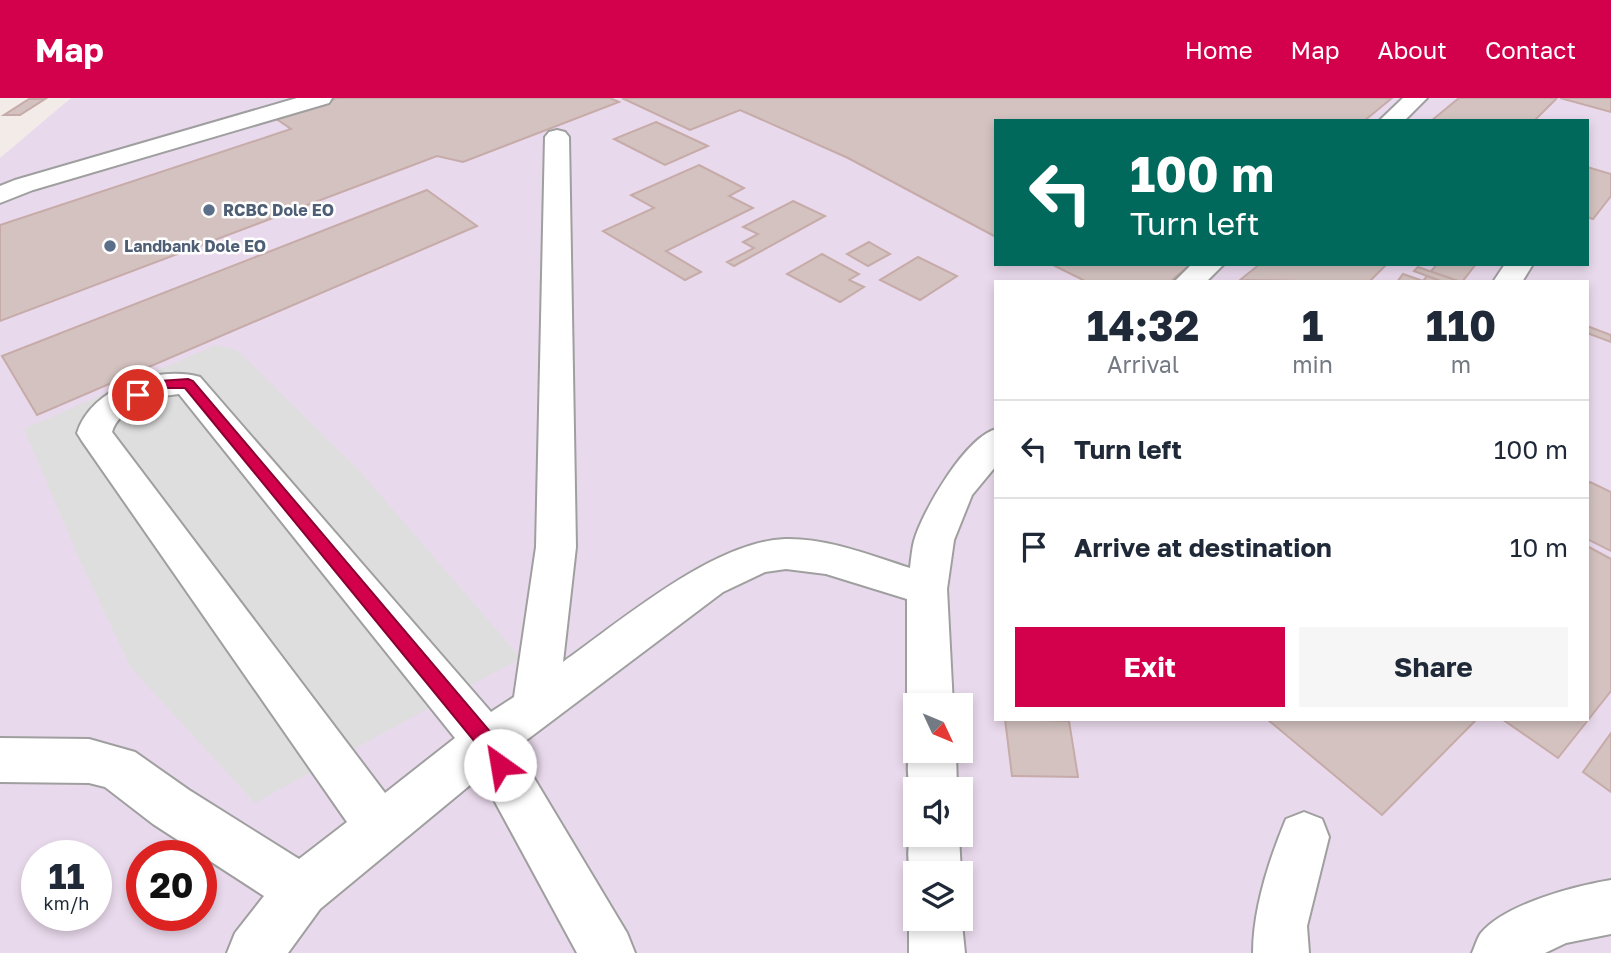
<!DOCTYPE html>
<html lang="en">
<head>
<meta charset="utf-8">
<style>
  body { margin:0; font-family:"Golos Text",sans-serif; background:#f6f6f7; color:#1f2937; height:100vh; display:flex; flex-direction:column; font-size:26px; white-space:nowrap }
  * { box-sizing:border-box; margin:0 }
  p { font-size:23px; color:#747a83 }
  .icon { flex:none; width:38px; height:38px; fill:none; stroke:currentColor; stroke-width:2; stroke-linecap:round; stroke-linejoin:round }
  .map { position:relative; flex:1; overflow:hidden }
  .details { position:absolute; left:994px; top:182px; width:595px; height:441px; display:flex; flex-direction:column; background:#fff; border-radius:0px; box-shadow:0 4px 10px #0003 }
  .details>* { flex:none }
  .hud { position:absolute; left:994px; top:21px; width:595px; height:147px; border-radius:0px; box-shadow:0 4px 10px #0003; background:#00695c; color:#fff; overflow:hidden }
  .needle { width:46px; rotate:134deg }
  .buttons { position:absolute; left:903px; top:595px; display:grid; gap:14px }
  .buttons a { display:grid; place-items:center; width:70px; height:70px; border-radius:0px; background:#fff; box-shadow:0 4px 10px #0003; font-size:35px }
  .speed { position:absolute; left:21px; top:742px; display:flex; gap:14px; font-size:35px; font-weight:700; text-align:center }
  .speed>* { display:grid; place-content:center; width:91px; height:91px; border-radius:50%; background:#fff; box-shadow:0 4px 10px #0003; line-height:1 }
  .speed small { font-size:18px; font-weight:400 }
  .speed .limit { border:10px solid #d22; background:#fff; color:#111 }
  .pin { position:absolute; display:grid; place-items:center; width:60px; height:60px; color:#fff; margin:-30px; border:4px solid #fff; border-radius:50%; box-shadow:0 2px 7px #0007 }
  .me { position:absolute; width:77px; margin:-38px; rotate:328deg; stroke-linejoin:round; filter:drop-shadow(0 0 5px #0008) }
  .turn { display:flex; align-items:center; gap:24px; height:147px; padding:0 21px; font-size:32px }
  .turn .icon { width:91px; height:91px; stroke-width:2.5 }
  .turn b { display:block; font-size:49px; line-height:60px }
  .eta { display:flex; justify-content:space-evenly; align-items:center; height:119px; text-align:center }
  .eta b { font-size:42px; font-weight:700; line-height:49px }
  .cta { display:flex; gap:14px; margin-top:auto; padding:14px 21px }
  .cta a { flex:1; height:80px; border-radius:0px; background:#d3004c; color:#fff; font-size:28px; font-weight:700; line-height:80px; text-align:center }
  .cta a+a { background:#f6f6f7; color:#1f2937 }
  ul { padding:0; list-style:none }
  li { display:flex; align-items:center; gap:21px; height:98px; padding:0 21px; border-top:2px solid #e0e1e3 }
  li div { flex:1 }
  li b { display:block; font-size:26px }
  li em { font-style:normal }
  header { display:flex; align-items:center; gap:42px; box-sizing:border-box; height:98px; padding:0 35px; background:#d3004c; color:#fff }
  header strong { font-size:33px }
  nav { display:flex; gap:38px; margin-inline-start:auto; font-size:24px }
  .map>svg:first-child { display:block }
  .industrial { fill:#e9d9ec; fill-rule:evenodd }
  .parking { fill:#dedede }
  .building { fill:#d3c2c0; stroke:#c6aba8; stroke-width:2 }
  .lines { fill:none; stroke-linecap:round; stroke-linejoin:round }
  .minor-casing { stroke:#9f9f9f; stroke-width:4 }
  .minor { fill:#fff; fill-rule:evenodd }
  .route { fill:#d3004c; stroke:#890031; stroke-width:2 }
  .service-dot { fill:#5c6f8a; stroke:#fff; stroke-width:2.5 }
  .labels { text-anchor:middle; stroke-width:5; stroke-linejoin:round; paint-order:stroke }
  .far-service-label { font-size:16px; font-weight:bold; fill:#4e5e75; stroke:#fff; text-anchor:start }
</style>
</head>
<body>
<header>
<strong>Map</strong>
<nav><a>Home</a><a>Map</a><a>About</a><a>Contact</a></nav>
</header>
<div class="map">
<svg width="1611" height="855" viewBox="0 0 1611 855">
  <rect width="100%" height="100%" fill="#f2ebe8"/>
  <path class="industrial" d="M71,0H1611V855H0V60ZM996,23H1587V166H996ZM996,184H1587V621H996ZM915,607H961V653H915ZM915,691H961V737H915ZM37,758H96V817H37ZM142,758H201V817H142ZM915,775H961V821H915Z"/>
  <polygon class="parking" points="216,247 237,252 358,371 521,560 255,705 131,570 80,463 24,331"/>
  <g class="building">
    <polygon points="337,0 610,0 619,4 463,64 437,58 0,223 0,127 291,31 275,20"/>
    <polygon points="622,0 1392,0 1364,23 996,23 996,139 848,60 740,12 690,32"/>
    <polygon points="1459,0 1557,0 1534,23 1431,23"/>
    <polygon points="1560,0 1611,0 1611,14"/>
    <polygon points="29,1 45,1 20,17 4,17"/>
    <polygon points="656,24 708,48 665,67 614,41"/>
    <polygon points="699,67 744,90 729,98 753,110 666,153 701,174 685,182 603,133 654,110 631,97"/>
    <polygon points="1587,69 1611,76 1611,98 1593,121 1587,119"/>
    <polygon points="427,92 477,128 37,317 2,258"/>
    <polygon points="793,103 825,118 734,168 727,164 754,150 743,144 758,136 743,129"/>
    <polygon points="869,144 890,156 868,168 847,156"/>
    <polygon points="822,156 859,176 849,182 864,189 840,204 787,176"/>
    <polygon points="918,159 957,178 920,202 880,182"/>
    <polygon points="1051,166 1191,166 1170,184 1087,184"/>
    <polygon points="1260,166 1387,166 1369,184 1240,182"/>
    <polygon points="1437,166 1476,166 1462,184 1397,184 1403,176 1423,183"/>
    <polygon points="1418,169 1461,184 1443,184 1414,173"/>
    <polygon points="1587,228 1611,237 1611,244 1587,235"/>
    <polygon points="1590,384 1611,394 1611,453 1587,441 1587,387"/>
    <polygon points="1587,448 1611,461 1611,593 1558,660 1502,621 1587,621"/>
    <polygon points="1005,621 1069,623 1078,679 1012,678"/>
    <polygon points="1267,621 1477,621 1382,717"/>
    <polygon points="1611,635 1611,694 1583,674"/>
  </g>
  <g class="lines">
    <defs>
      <g id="minor">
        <polygon points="297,0 332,0 329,5 33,92 0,105 0,88 15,82"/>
        <polygon points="1403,0 1427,0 1404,23 1379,23"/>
        <path d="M557,32L565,34L569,39L576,449L563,564C621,523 713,444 785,441C827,440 870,457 910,470C911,461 912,451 914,443C923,412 965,340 996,331V368L972,397L954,442L947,491L953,607H915V622L907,607V501L826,476L786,471L765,474L723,494L516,650L627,835L635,855H577L481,678L320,811L288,855H227L235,835L264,798L153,726L105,689L89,685L0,684V640L89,641L135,654L189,692L299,761L347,724L82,343L77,335C91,290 157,267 200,279L491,614L514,599L536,449L545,39L549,34ZM179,296L455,640L385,695L112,334C119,309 156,298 179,296Z"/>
        <polygon points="1192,166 1224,166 1206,184 1174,184"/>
        <polygon points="1505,166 1533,166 1522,184 1493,184"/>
        <path d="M915,638V653H956L957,691H915V706C906,684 905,660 915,638Z"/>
        <path d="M1304,714L1322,721L1329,739L1307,828L1309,855H1253C1253,811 1269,762 1286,721Z"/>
        <path d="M915,722V737H959L961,775V776L915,775V790C906,768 906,744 915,722Z"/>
        <path d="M1611,782V836L1566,845L1545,855H1472C1475,849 1477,840 1481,835C1505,806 1575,788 1611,782Z"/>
        <polygon points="915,806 915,821 961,821 961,816 965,855 909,855 909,821"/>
      </g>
    </defs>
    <use href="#minor" class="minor-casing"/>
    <use href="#minor" class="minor"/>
  </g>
  <polygon class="route" points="188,281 193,283 493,637 510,667 507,674 500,676 493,674 480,650 185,290 166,290 138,301 131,297 159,283"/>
  <g class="service-dot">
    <circle cx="209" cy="112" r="7"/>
    <circle cx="110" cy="148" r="7"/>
  </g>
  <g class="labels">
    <g class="far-service-label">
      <text x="223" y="118">RCBC Dole EO</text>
      <text x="124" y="154">Landbank Dole EO</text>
    </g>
  </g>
</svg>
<div class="buttons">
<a><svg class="needle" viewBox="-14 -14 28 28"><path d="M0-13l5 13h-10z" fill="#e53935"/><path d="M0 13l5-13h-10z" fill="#747a83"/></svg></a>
<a><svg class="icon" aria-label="sound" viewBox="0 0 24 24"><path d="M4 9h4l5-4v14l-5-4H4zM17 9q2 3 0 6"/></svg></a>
<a><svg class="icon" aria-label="layers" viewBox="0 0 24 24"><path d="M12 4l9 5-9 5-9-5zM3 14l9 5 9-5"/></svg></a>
</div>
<div class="speed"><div>11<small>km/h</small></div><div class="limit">20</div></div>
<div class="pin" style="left:138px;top:297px;background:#d93025"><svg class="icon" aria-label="arrive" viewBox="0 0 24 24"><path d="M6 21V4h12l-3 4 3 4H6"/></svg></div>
<svg class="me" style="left:500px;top:667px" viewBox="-20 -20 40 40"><circle r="19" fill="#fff"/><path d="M0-13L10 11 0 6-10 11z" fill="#d3004c"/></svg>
<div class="hud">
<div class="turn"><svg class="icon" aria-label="left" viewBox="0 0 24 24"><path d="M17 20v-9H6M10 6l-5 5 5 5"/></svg><div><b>100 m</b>Turn left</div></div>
</div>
<section class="details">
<div class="eta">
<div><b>14:32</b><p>Arrival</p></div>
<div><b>1</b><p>min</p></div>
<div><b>110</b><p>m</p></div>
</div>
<ul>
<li><svg class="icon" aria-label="left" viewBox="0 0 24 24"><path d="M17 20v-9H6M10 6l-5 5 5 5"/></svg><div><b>Turn left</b></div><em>100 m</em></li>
<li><svg class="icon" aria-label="arrive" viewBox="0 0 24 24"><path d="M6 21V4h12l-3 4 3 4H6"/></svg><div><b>Arrive at destination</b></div><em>10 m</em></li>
</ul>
<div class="cta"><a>Exit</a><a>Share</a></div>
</section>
</div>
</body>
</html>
